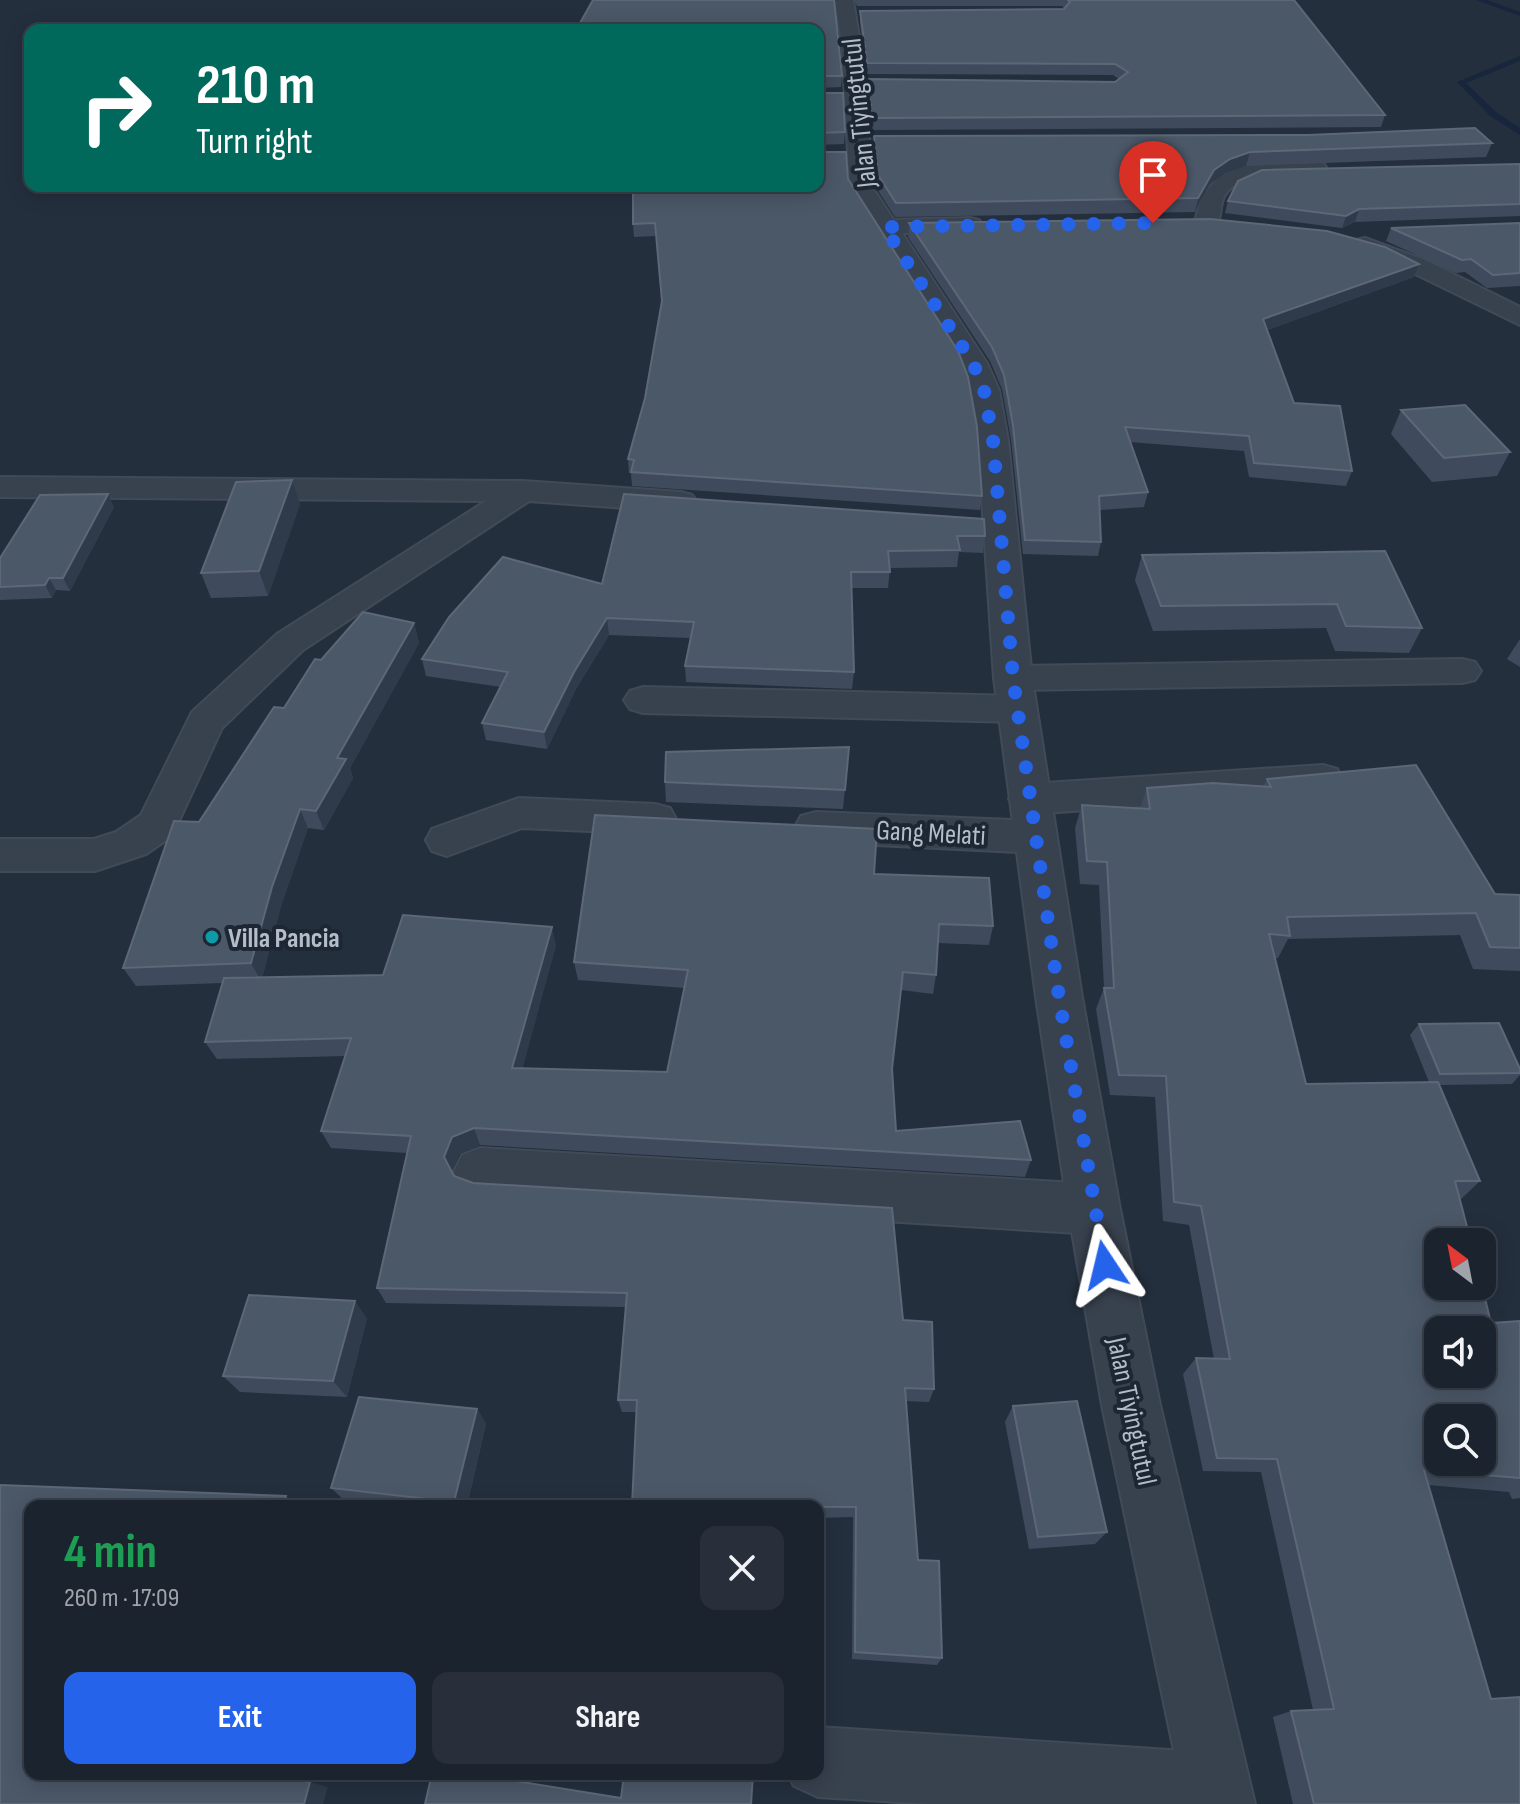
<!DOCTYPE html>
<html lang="en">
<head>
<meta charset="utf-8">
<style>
  body { margin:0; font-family:"Sofia Sans Condensed",sans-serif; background:#282f3a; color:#f1f3f6; height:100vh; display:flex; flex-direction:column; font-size:30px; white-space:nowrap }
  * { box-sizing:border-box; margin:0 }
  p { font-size:26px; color:#a0a4aa }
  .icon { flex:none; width:44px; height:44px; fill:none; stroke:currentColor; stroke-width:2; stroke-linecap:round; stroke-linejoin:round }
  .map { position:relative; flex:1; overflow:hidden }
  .side { position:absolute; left:24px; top:1500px; width:800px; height:280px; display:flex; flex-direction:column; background:#1b232e; border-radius:16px; box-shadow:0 4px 20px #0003,0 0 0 2px #39404a }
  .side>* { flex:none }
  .top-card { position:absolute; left:24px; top:24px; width:800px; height:168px; border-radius:16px; box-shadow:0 4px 20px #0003,0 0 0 2px #39404a; background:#00695c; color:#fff; overflow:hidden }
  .needle { width:52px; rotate:328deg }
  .tools { position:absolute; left:1424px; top:1228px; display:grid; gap:16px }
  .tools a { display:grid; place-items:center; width:72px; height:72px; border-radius:16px; background:#1b232e; box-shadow:0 4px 20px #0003,0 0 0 2px #39404a; font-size:40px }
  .pin { position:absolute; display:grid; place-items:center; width:68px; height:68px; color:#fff; margin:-82px -34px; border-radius:50% 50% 50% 0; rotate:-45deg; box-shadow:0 0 8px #0007 }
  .pin .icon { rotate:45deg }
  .me { position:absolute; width:88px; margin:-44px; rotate:350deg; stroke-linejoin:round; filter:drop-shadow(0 0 6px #0008) }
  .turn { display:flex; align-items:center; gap:28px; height:168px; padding:0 40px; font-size:36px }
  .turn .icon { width:104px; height:104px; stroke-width:2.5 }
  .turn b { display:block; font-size:56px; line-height:68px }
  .round { display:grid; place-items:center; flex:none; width:84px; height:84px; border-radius:16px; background:#282f3a }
  .summary { display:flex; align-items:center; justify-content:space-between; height:136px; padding:0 40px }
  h1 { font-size:48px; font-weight:700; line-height:60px; color:#1e9e55 }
  .cta { display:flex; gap:16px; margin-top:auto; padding:16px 40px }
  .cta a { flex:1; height:92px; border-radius:16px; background:#2563eb; color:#fff; font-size:32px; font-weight:700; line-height:92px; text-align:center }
  .cta a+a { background:#282f3a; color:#f1f3f6 }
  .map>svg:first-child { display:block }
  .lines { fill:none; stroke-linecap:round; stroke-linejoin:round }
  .stream { fill:#17263c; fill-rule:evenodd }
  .minor-casing { stroke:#414a57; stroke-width:4 }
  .tertiary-casing { stroke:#414a57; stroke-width:4 }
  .minor { fill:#38414e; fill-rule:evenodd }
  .tertiary { fill:#38414e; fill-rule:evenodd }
  .wall { fill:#3f4b5c }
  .shaded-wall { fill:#2f3b4b }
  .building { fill:#4b5868; stroke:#5c6777; stroke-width:2; fill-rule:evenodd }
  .route { stroke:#2563eb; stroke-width:14; stroke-dasharray:0 25.2 }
  .culture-dot { fill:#0f9aa8; stroke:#1d2633; stroke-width:3 }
  .labels { text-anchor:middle; stroke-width:8; stroke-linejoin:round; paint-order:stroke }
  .street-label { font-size:28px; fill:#b4bcc9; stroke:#1d2633 }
  .poi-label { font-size:28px; font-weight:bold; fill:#b4bcc9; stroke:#1d2633; text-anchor:start }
</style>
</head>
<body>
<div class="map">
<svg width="1520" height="1804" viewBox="0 0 1520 1804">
  <rect width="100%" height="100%" fill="#242f3e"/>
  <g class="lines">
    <g class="stream">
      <polygon points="1476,0 1487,0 1520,12 1520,16"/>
      <polygon points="1520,56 1520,61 1466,83 1496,112 1520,128 1520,135 1490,116 1457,82"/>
    </g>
    <defs>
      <g id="minor">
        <path d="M1316,162L1324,164L1327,169L1324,174C1296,181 1241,165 1224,197C1219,207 1222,218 1216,227H1198L1195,222C1208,156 1261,163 1316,162Z"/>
        <polygon points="970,218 979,220 982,225 979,230 884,234 875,232 872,227 875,222 884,220"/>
        <polygon points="1365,238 1425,260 1520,307 1520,325 1407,270 1356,250 1353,245 1356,240"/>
        <polygon points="0,477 523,481 681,492 692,495 697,502 692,509 681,512 529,501 303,650 222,728 172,836 146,854 95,871 0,871 0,839 94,839 116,832 141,815 192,712 277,634 486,501 0,497"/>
        <polygon points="1462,659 1475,662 1481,671 1475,680 1462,683 1013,690 1000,687 994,678 1000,669 1013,666"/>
        <polygon points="643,687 1018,696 1032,700 1037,709 1032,718 1018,722 643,713 630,709 624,700 630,691"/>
        <polygon points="1323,765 1337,769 1343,779 1337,789 1323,793 1030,814 1016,809 1009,799 1016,789 1030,784"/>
        <polygon points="519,798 655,804 670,808 676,819 670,830 655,834 522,828 447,856 432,851 426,840 432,829"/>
        <polygon points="816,812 1036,821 1051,826 1057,837 1051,848 1036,853 816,842 801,838 795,827 801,816"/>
        <polygon points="480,1148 1094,1184 1113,1192 1120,1209 1113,1226 1094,1234 480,1196 462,1189 454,1172 462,1155"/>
        <polygon points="818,1727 1215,1753 1240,1763 1250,1788 1243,1804 931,1804 818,1797 794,1786 788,1774 818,1774"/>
      </g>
      <polygon id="tertiary" points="835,0 853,0 860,43 874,190 987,363 999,390 1008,440 1032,678 1082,997 1120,1209 1160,1405 1255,1804 1185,1804 1102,1405 1068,1209 1036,997 994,678 978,440 969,390 959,363 850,190 842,43"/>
    </defs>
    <use href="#minor" class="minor-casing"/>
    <use href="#tertiary" class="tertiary-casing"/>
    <use href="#minor" class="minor"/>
    <use href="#tertiary" class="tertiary"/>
  </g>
  <g class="wall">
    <polygon points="854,0 1294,0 1385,115 1381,127 871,130 868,90 868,79 1115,82 1119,79 1113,75 866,74 860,22 860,11 1064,9 1062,6 857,6"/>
    <polygon points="818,30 842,76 841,87 818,88"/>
    <polygon points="818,93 845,132 844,144 818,145"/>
    <polygon points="874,136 1492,143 1486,157 1246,166 1226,173 1210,184 1195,212 895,217 877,189 873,150"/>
    <polygon points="1520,164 1520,216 1355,222 1342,228 1225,213 1228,201"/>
    <polygon points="848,179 982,496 980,510 632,486 631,473 629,473 628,459 645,398 662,302 656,236 634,237 633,224"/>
    <polygon points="909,223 1414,277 1267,330 1294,403 1352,471 1346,486 1249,477 1244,451 1130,442 1148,492 1144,507 1100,510 1101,542 1098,556 1023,554 1011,439 1002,389 990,361 908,237"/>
    <polygon points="1520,223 1520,286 1487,288 1465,272 1456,273 1386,241 1391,228"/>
    <polygon points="1401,410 1510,452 1497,476 1432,482 1391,434"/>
    <polygon points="624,494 985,536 983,553 959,552 957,567 890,568 888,588 851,588 854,672 852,689 686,682 685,666 690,638 609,635 576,689 547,749 486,740 482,723 501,687 426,676 422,659 602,584"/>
    <polygon points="300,504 268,596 211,598 201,573"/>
    <polygon points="114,507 70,591 56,590 52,598 0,600 0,558"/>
    <polygon points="1385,551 1422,628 1409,653 1335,651 1326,628 1153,631 1135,580 1142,555"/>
    <polygon points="414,623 419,643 350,768 353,778 324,830 308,828 281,906 262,978 383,975 556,945 522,1068 667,1072 685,988 578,980 574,962 874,874 993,926 989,945 938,943 936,975 933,994 901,990 892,1069 896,1131 1031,1160 1025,1177 480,1145 459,1154 452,1172 454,1176 473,1183 903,1320 934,1389 929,1402 906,1401 918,1560 942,1658 937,1665 852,1659 853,1517 818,1518 818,1506 636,1412 622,1412 618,1400 626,1307 386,1303 377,1288 407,1153 331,1148 321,1131 345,1056 217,1059 205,1042 223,983 136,986 123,968 199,822 321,660"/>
    <polygon points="1520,639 1520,667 1507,659"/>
    <polygon points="849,747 843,809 666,802 665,782"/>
    <polygon points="1267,779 1495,894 1520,895 1520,971 1473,969 1460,935 1288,939 1278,958 1275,958 1306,1084 1429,1082 1410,1035 1419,1024 1520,1069 1520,1075 1512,1084 1440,1085 1480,1181 1460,1200 1491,1323 1520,1321 1520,1498 1512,1499 1509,1492 1428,1485 1520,1804 1293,1804 1273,1717 1291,1711 1313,1710 1261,1472 1203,1471 1183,1374 1196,1358 1214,1359 1189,1225 1163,1221 1155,1097 1110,1095 1096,1009 1104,988 1099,885 1080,884 1075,828 1082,805 1140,808 1147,788 1263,787"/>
    <polygon points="367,1318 347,1397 240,1392 223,1376"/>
    <polygon points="1013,1406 1107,1532 1095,1544 1029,1549 1005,1422"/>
    <polygon points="477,1409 486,1424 467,1506 388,1506 345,1501 331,1488"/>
  </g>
  <g class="shaded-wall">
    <polygon points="1250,152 1246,166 1226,173 1210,184 1195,212 1198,198 1214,170 1230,159"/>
    <polygon points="1359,209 1355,222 1342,228 1346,216"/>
    <polygon points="1419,264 1414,277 1258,333 1263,319"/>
    <polygon points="292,480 300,504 268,596 259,571"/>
    <polygon points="108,494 114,507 70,591 63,578"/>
    <polygon points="49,578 56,590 52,598 45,585"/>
    <polygon points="607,618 609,635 576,689 547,749 544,732 574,672"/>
    <polygon points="414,623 419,643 350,768 353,778 324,830 316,811 337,758"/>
    <polygon points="300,809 308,828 281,906 261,981 251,963 272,887"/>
    <polygon points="552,927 556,945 518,1086 512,1068"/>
    <polygon points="474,1128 480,1145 459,1154 451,1173 444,1157 452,1137"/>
    <polygon points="355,1301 367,1318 347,1397 333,1381"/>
    <polygon points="477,1409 486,1424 467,1506 457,1506 454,1502"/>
    <polygon points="286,1496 298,1506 283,1506"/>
    <polygon points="310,1782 328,1787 323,1804 304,1804"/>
  </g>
  <g class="building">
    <polygon points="593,0 834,0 842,76 818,76 818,30 576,30"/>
    <polygon points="1068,0 1294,0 1385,115 872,118 868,79 1115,82 1128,72 1115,64 867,63 860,11 1064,9 1070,2"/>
    <polygon points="818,93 843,93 845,132 818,133"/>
    <polygon points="1475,128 1492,143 1250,152 1230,159 1214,170 1198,198 896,203 878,175 874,136 1308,135"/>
    <polygon points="818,152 846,152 848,179 958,351 968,377 977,427 982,496 631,472 634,460 628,459 645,398 662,301 655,223 633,224 633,186 818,186"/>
    <polygon points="1520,164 1520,204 1359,209 1346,216 1228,201 1238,181 1262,170"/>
    <polygon points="1210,219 1327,231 1385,247 1419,264 1263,319 1294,403 1340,406 1352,471 1254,463 1249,436 1125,427 1148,492 1099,496 1101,542 1025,540 1013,425 1004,375 992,347 909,223"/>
    <polygon points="1520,223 1520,273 1493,275 1471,259 1462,260 1391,228"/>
    <polygon points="1465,405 1510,452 1444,458 1401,410"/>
    <polygon points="292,480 259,571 201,573 236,482"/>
    <polygon points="108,494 63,578 49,578 45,585 0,587 0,558 40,495"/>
    <polygon points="624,494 984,519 985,536 957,536 960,550 888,551 890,572 851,572 854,672 685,666 694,622 607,618 574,672 544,732 482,723 508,672 422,659 449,617 503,557 602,584"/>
    <polygon points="1385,551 1422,628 1346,626 1337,604 1161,606 1142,555"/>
    <polygon points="363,612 414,623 337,758 346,759 316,811 300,809 272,887 251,963 123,968 174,821 199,822 274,707 284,708 315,659 321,660"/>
    <polygon points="849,747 845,790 665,782 666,752"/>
    <path d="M1416,765L1495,894L1520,895V948L1490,947L1476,913L1287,917L1290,936L1269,934L1306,1084L1438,1082L1480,1181H1455L1471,1242H1438V1286H1482L1491,1323L1520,1321V1478L1424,1470L1491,1699L1520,1697V1804H1314L1291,1711L1334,1709L1277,1459L1217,1458L1196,1358L1230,1359L1201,1206L1174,1202L1166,1076L1119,1075L1104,988H1114L1107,862L1087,861L1082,805L1150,809L1147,788L1213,783L1271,787L1267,779ZM1438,1330H1482V1374H1438ZM1438,1418H1482V1462H1438Z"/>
    <polygon points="595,815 877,829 874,874 989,878 993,926 939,924 936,975 903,972 892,1069 896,1131 1020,1121 1031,1160 474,1128 452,1137 444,1157 454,1176 473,1183 892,1208 903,1320 932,1322 934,1389 905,1388 918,1560 939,1561 942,1658 855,1652 856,1507 632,1506 637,1400 618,1400 627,1293 377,1288 411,1136 321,1131 351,1038 205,1042 224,978 383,975 403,915 552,927 512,1068 667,1072 688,970 574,962"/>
    <polygon points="1499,1023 1520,1069 1520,1073 1440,1074 1419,1024"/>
    <polygon points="249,1295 355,1301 333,1381 223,1376"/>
    <polygon points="359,1397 477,1409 454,1502 331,1488"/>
    <polygon points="1077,1401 1107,1532 1038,1537 1013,1406"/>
    <polygon points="0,1485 286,1496 283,1506 30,1506 30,1774 243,1774 310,1782 304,1804 0,1804"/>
    <polygon points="432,1774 472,1774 621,1798 624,1774 753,1774 751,1804 425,1804"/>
  </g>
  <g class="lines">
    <polyline class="route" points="1105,1265 1059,997 1013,678 993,440 984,390 973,363 884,227 1153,223"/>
  </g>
  <circle class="culture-dot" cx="212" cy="937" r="8"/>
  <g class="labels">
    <g class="street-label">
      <text transform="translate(858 113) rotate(-96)" y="10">Jalan Tiyingtutul</text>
      <text transform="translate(931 832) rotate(3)" y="10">Gang Melati</text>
      <text transform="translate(1133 1411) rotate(78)" y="10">Jalan Tiyingtutul</text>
    </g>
    <g class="poi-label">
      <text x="228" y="947">Villa Pancia</text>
    </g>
  </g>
</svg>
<div class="tools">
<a><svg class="needle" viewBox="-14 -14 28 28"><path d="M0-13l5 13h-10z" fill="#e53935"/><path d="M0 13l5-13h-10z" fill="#a0a4aa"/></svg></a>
<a><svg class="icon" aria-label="sound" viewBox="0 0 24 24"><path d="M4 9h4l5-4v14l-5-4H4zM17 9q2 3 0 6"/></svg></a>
<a><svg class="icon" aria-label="search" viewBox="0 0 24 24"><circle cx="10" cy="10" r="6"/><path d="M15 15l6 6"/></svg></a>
</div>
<div class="pin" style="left:1153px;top:223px;background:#d93025"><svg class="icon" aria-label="arrive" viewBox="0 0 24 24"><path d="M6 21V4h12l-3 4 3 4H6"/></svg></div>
<svg class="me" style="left:1105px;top:1265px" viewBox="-20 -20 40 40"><path d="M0-17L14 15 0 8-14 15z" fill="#2563eb" stroke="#fff" stroke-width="4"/></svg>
<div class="top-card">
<div class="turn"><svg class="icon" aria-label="right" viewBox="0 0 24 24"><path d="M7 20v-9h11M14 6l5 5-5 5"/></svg><div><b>210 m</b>Turn right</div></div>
</div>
<section class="side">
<div class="summary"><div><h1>4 min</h1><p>260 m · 17:09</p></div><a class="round"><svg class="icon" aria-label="close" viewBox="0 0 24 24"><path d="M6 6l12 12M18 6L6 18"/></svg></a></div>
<div class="cta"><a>Exit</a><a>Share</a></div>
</section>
</div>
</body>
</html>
